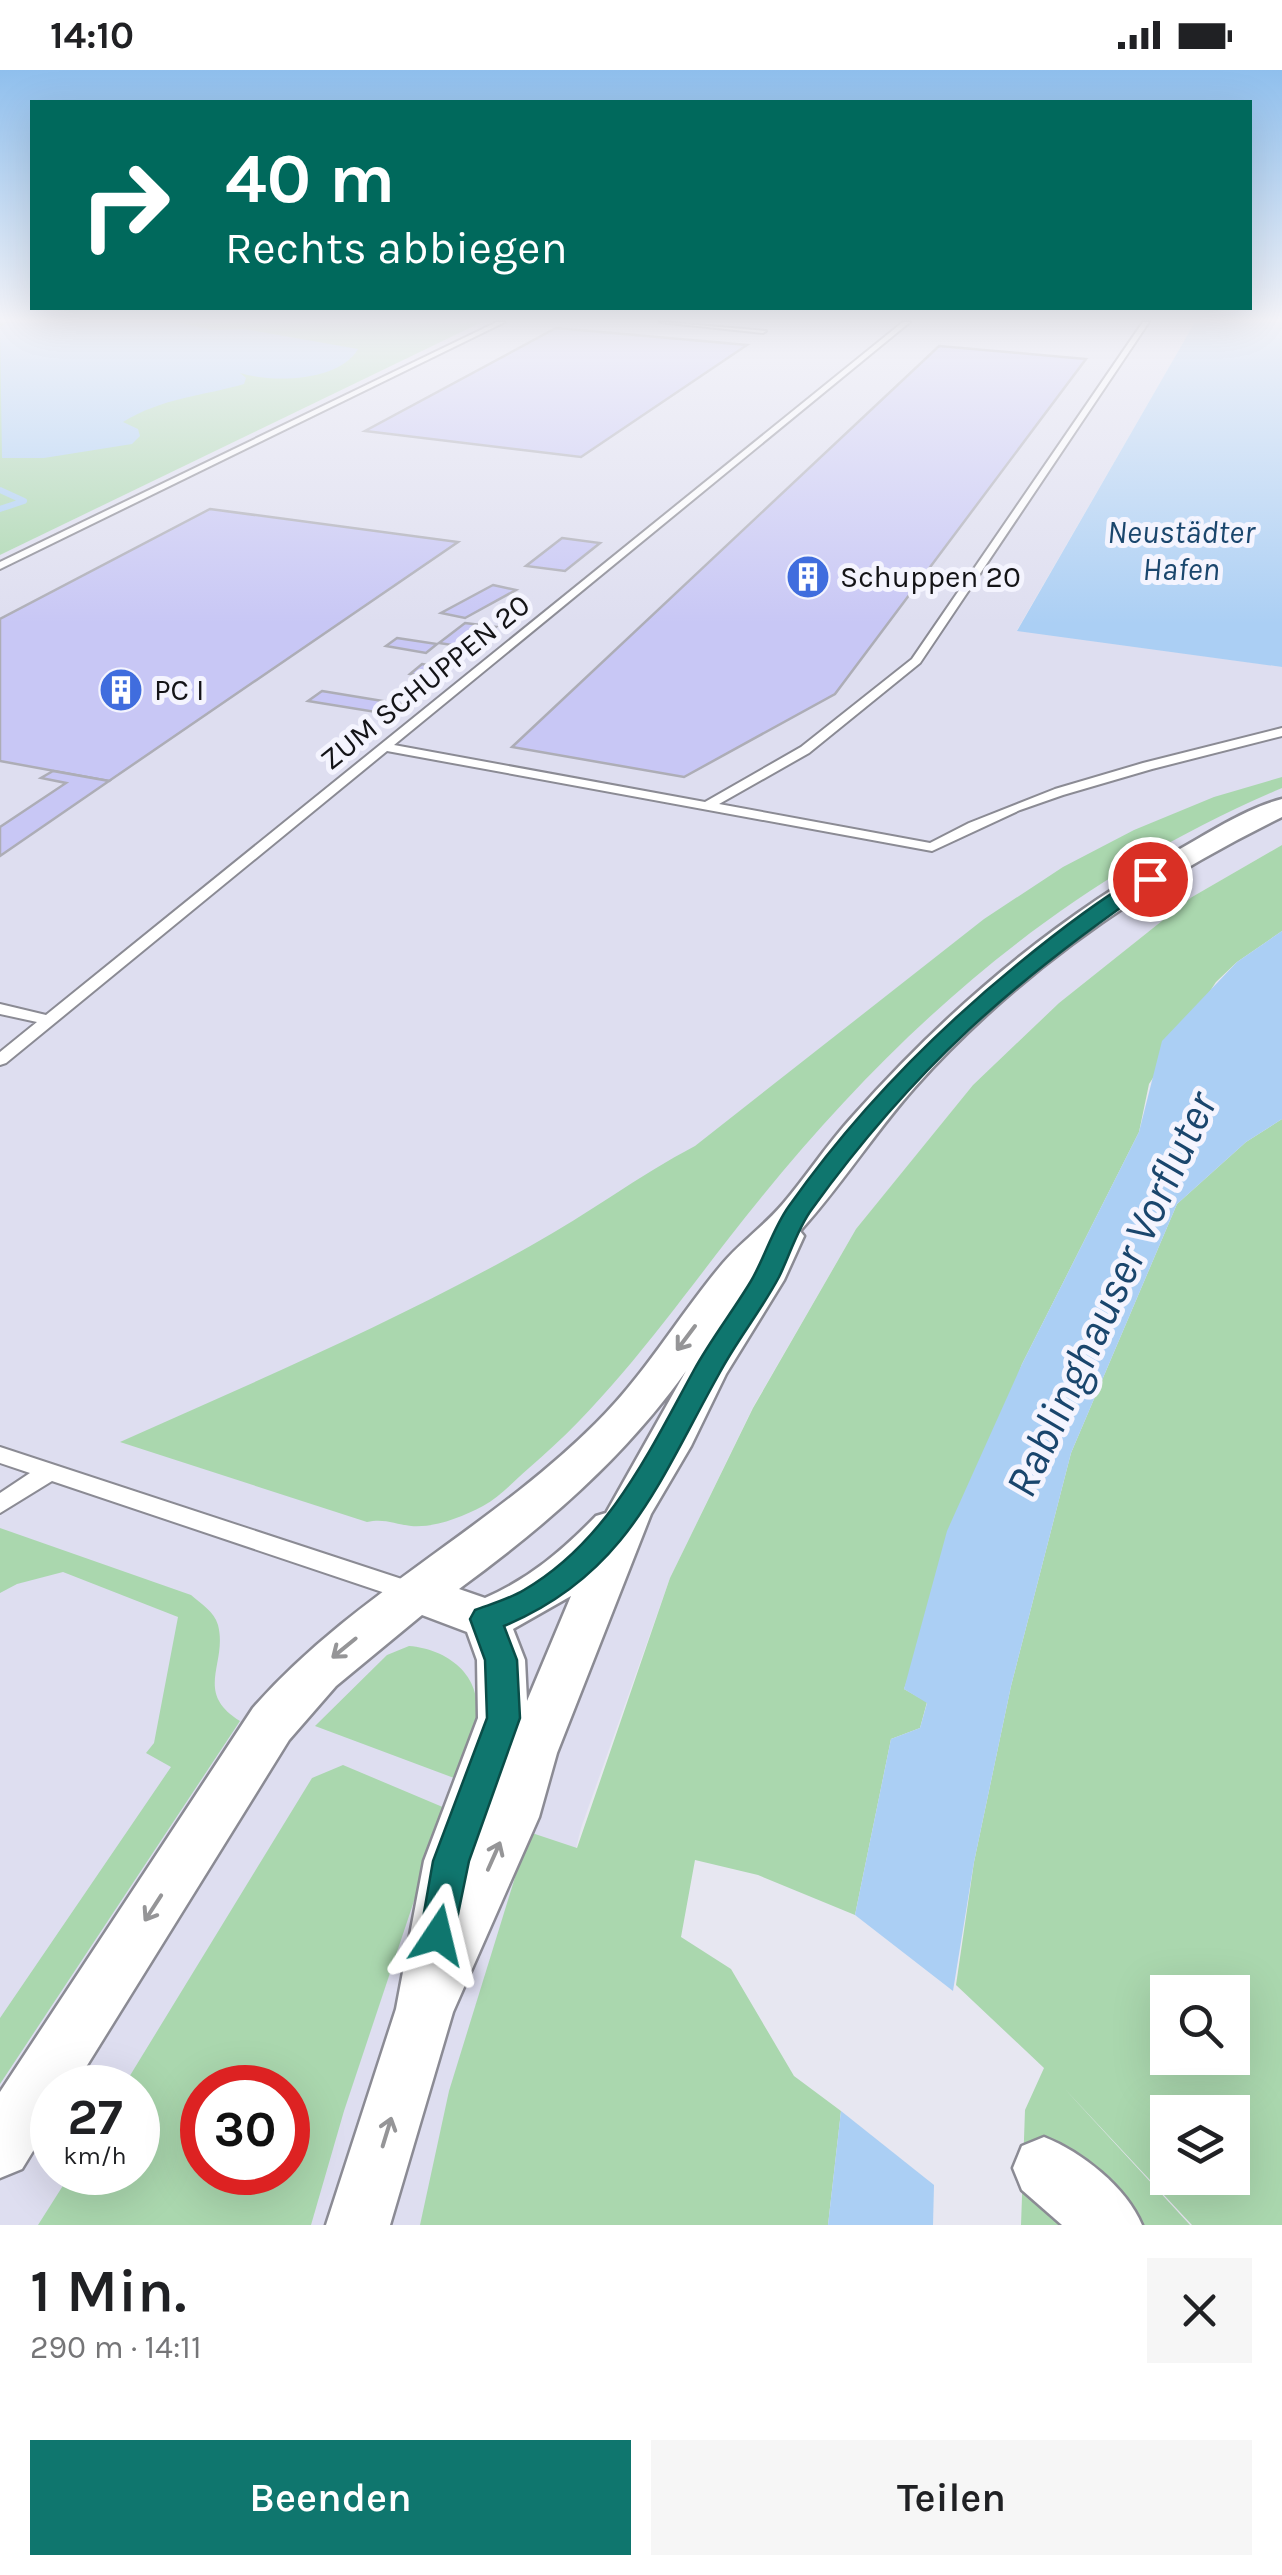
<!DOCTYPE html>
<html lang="de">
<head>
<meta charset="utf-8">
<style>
  body { margin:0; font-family:Karla,sans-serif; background:#f6f6f6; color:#202124; height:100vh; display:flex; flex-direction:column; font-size:38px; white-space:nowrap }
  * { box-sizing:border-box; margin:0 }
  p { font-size:32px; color:#757577 }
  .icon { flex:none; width:55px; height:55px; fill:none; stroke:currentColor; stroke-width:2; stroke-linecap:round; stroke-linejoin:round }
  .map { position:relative; height:2155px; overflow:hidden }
  .side { display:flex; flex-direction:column; background:#fff; flex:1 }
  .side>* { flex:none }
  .banner { position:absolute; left:30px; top:30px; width:1222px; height:210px; border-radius:0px; box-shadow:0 10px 40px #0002; background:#00695c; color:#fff; overflow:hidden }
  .fabs { position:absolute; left:1150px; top:1905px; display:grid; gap:20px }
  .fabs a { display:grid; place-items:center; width:100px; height:100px; border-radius:0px; background:#fff; box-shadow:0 10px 40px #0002; font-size:50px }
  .speed { position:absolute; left:30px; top:1995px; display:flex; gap:20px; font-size:50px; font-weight:700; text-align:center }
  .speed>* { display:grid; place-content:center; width:130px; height:130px; border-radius:50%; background:#fff; box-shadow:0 10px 40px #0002; line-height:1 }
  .speed small { font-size:25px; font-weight:400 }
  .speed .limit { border:15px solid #d22; background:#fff; color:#111 }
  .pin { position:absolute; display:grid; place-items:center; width:85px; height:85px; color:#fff; margin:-42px; border:5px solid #fff; border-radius:50%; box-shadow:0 2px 10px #0007 }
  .me { position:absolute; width:110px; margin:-55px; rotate:10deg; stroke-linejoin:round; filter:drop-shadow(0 0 8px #0008) }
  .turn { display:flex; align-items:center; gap:35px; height:210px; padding:0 30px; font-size:45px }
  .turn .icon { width:130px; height:130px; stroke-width:2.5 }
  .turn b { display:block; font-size:70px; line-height:85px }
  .round { display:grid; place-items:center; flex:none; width:105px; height:105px; border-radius:0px; background:#f6f6f6 }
  .summary { display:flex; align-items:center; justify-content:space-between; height:170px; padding:0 30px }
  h1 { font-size:60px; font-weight:600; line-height:75px }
  .cta { display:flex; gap:20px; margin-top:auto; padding:20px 30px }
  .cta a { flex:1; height:115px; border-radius:0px; background:#0f766e; color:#fff; font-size:40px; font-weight:600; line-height:115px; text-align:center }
  .cta a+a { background:#f6f6f6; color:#202124 }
  .status { display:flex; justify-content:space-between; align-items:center; height:70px; padding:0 50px; background:#fff; direction:ltr }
  .status svg { height:28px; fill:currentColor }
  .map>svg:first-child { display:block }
  .built { fill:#dedef0; fill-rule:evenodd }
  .green { fill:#aad7ae; fill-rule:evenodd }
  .water { fill:#abcff4 }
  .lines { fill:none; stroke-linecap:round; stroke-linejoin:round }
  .stream { stroke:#abcff4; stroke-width:6 }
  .building { fill:#c8c7f5; stroke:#adadb6; stroke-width:2.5 }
  .lane-casing { stroke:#8b8b94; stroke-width:4 }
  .street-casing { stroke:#8b8b94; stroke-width:5 }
  .lane { fill:#fff; fill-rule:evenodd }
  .street { fill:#fff; fill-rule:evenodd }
  .oneway { stroke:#959597 }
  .route { fill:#0f766e; stroke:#0a4d48; stroke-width:2.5 }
  .labels { text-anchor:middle; stroke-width:10; stroke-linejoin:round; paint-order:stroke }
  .far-poi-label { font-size:30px; fill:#141417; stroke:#f4f4fe; text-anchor:start }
  .far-street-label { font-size:30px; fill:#141417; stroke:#f4f4fe }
  .far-water-label { font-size:32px; font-style:italic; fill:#1a466d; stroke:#f4f4fe }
  .near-water-label { font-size:45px; font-style:italic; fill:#1a466d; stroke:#f4f4fe }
</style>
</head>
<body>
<div class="status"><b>14:10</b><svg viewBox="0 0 49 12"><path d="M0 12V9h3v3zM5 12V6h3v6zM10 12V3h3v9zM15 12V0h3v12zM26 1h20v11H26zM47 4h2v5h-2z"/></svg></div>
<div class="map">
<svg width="1282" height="2155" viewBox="0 0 1282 2155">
  <rect width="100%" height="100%" fill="#e7e7f1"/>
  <path class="built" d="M482,252H1195L1017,560L1282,597V775L1192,827L1059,933L973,1015L856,1159L753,1337L670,1508L581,1758L511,2046L490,2155H0V485ZM52,2018H138V2102H52ZM202,2018H288V2102H202Z"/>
  <g class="green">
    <polygon points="0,252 482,252 0,485"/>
    <path d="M1282,707V718C1069,808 904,951 760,1129C685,1221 620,1321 529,1398C515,1410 500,1427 483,1436C462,1447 435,1458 411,1456C394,1454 384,1448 367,1452L120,1372C259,1310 399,1250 532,1175C588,1144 638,1106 695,1076L984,849L1063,797L1134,760L1214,727Z"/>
    <polygon points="1282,775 1282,861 1237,892 1216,912 1149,1014 1139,1062 1022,1294 904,1619 927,1632 920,1658 891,1669 855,1845 758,1805 695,1790 681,1867 731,1899 794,2006 841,2041 828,2155 420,2155 449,2021 529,1762 577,1778 670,1508 753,1338 856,1159 973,1015 1059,933 1192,827"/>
    <path d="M1282,1049V2155H1192L1063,2017L1190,2155H1021L1025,2040L1044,1998L956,1915L974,1792L1011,1616L1071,1383L1177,1134L1246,1072ZM1168,1922H1232V1988H1168ZM1168,2042H1232V2108H1168Z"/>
    <path d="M0,1458L191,1525C201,1534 214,1541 218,1555C228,1594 193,1622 240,1651L0,2014V1948L171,1697L146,1683L154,1673L178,1547L63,1502L17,1514L0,1523Z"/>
    <path d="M409,1576C447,1579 483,1605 476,1648C474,1667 461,1689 454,1708L315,1656L387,1585Z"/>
    <path d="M343,1695L445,1738L344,2041L311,2155H38L71,2103L138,2102V2018L123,2017L312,1708ZM202,2018H288V2102H202Z"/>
  </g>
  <g class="water">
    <path d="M8,252L182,253L211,260L244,259L358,279C339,312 272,313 240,303L246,308L244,314C202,326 162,328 123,352L138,359L140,366L132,374L44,388H2L0,257Z"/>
    <polygon points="1195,252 1282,252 1282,597 1017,561"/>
    <polygon points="1282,861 1282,1049 1246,1072 1177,1134 1071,1383 1011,1616 974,1792 953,1921 855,1845 891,1669 920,1658 927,1633 904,1619 947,1461 1022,1294 1139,1062 1162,971 1237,892"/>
    <polygon points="841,2041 934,2115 933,2155 828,2155"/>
  </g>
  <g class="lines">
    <polyline class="stream" points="0,420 24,431 0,439"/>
  </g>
  <g class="building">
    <polygon points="556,258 747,275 581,387 365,361"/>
    <polygon points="939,276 1086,289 835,624 684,707 512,677"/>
    <polygon points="210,439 458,472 109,711 0,691 0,549"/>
    <polygon points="562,468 600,473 565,501 526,496"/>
    <polygon points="493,515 516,520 465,548 441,543"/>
    <polygon points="465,553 496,557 471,578 439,573"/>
    <polygon points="397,568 437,574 426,583 386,576"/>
    <polygon points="422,594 446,598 434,608 410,604"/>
    <polygon points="322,621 401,634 388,644 308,631"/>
    <polygon points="53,701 109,711 0,786 0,757 66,713 41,708"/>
  </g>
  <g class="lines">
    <defs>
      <g id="lane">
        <polygon points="497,252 505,252 0,499 0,492"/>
        <polygon points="660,252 766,261 763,263"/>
        <polygon points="903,252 910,252 394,675 705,732 801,677 912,589 1143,252 1149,252 920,593 809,683 719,734 930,773 969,753 1055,719 1143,693 1282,658 1282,666 1152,699 1063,725 1020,740 932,781 387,681 6,993 0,995 0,982 37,952 0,944 0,934 46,945"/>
        <polygon points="0,1377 420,1515 424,1522 420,1529 412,1532 52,1411 0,1443 0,1423 30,1403 0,1393"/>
      </g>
      <g id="street">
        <path d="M1282,729V747C1145,814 1017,903 915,1017C874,1063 841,1116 800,1161L804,1166L784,1210L726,1304L691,1376L651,1444L557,1683L539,1747L453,1942L390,2155H326L396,1939L424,1791L478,1648L477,1590L467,1562L422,1545L336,1616L289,1670L73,2018H52V2050L22,2099L0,2108V2022L253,1638C352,1525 490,1459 596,1353C645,1305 679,1245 723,1193C741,1172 764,1156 782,1135C807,1106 827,1074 853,1046C947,940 1055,848 1180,779C1212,761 1247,738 1282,729ZM686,1301L606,1443L596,1446C563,1480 529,1509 485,1528L459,1519C545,1456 624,1388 686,1301ZM571,1526L527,1631L525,1590L513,1559Z"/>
        <path d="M1044,2067C1082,2082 1126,2117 1142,2155H1062L1022,2120L1013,2098L1022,2076Z"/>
      </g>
    </defs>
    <use href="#lane" class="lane-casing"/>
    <use href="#street" class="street-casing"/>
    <use href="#lane" class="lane"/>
    <use href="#street" class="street"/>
  </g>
  <defs><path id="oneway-shaft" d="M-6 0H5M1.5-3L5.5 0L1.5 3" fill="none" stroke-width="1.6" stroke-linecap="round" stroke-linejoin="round" transform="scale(2.5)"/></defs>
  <g class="oneway">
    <use href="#oneway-shaft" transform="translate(686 1268) rotate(127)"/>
    <use href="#oneway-shaft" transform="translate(344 1578) rotate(141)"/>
    <use href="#oneway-shaft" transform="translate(494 1786) rotate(-66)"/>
    <use href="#oneway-shaft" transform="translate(153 1838) rotate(123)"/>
    <use href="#oneway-shaft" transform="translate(387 2062) rotate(-73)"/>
  </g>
  <linearGradient id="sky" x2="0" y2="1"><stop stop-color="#8fbfed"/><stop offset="0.45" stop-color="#f4f4f9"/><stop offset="1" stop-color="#f4f4f9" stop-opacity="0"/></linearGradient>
  <rect width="1282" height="554" fill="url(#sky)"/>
  <path class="route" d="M1150,803L1156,805V813C1014,910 913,999 812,1139C797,1159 790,1185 779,1207C761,1241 737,1270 719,1304C659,1411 627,1505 504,1556L517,1590L520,1648L469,1791L451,1878L438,1883L425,1878L420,1865L433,1791L487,1648L485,1590L470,1549L475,1540C491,1534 509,1529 524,1520C608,1471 649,1382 694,1300C711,1269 733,1241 751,1211C765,1187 773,1158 789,1136C854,1044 931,965 1018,894C1046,871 1119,813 1150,803Z"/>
  <defs>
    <symbol id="building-disc" viewBox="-11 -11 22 22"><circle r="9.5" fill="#406dde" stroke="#f4f4fe"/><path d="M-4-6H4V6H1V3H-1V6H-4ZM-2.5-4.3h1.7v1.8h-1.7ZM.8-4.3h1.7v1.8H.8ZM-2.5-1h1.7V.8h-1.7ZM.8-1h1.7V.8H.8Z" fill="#fff"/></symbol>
  </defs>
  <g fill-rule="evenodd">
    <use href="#building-disc" x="783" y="482" width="50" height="50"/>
    <use href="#building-disc" x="96" y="595" width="50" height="50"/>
  </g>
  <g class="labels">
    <g class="far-poi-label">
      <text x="840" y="517">Schuppen 20</text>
      <text x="154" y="630">PC I</text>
    </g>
    <g class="far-street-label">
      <text transform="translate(425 612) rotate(-39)" y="10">ZUM SCHUPPEN 20</text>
    </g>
    <g class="far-water-label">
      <text x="1181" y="473">Neustädter<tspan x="1181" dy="37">Hafen</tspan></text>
    </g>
    <g class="near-water-label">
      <text transform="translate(1110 1224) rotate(-65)" y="16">Rablinghauser Vorfluter</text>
    </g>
  </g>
</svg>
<div class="fabs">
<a><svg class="icon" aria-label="search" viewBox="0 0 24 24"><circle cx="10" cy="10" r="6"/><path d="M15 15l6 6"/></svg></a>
<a><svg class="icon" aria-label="layers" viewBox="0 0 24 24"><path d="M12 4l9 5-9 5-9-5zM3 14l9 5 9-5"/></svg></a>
</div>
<div class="speed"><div>27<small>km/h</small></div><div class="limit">30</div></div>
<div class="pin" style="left:1150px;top:809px;background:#d93025"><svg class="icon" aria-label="arrive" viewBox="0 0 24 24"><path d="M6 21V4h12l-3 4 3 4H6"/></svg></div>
<svg class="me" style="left:438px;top:1865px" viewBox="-20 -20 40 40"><path d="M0-17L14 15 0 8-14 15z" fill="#0f766e" stroke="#fff" stroke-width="4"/></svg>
<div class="banner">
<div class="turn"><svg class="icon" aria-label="right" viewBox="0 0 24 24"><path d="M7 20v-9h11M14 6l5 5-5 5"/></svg><div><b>40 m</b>Rechts abbiegen</div></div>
</div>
</div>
<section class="side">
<div class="summary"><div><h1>1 Min.</h1><p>290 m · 14:11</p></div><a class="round"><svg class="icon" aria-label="close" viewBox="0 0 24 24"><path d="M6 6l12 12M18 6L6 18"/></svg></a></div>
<div class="cta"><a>Beenden</a><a>Teilen</a></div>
</section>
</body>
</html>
